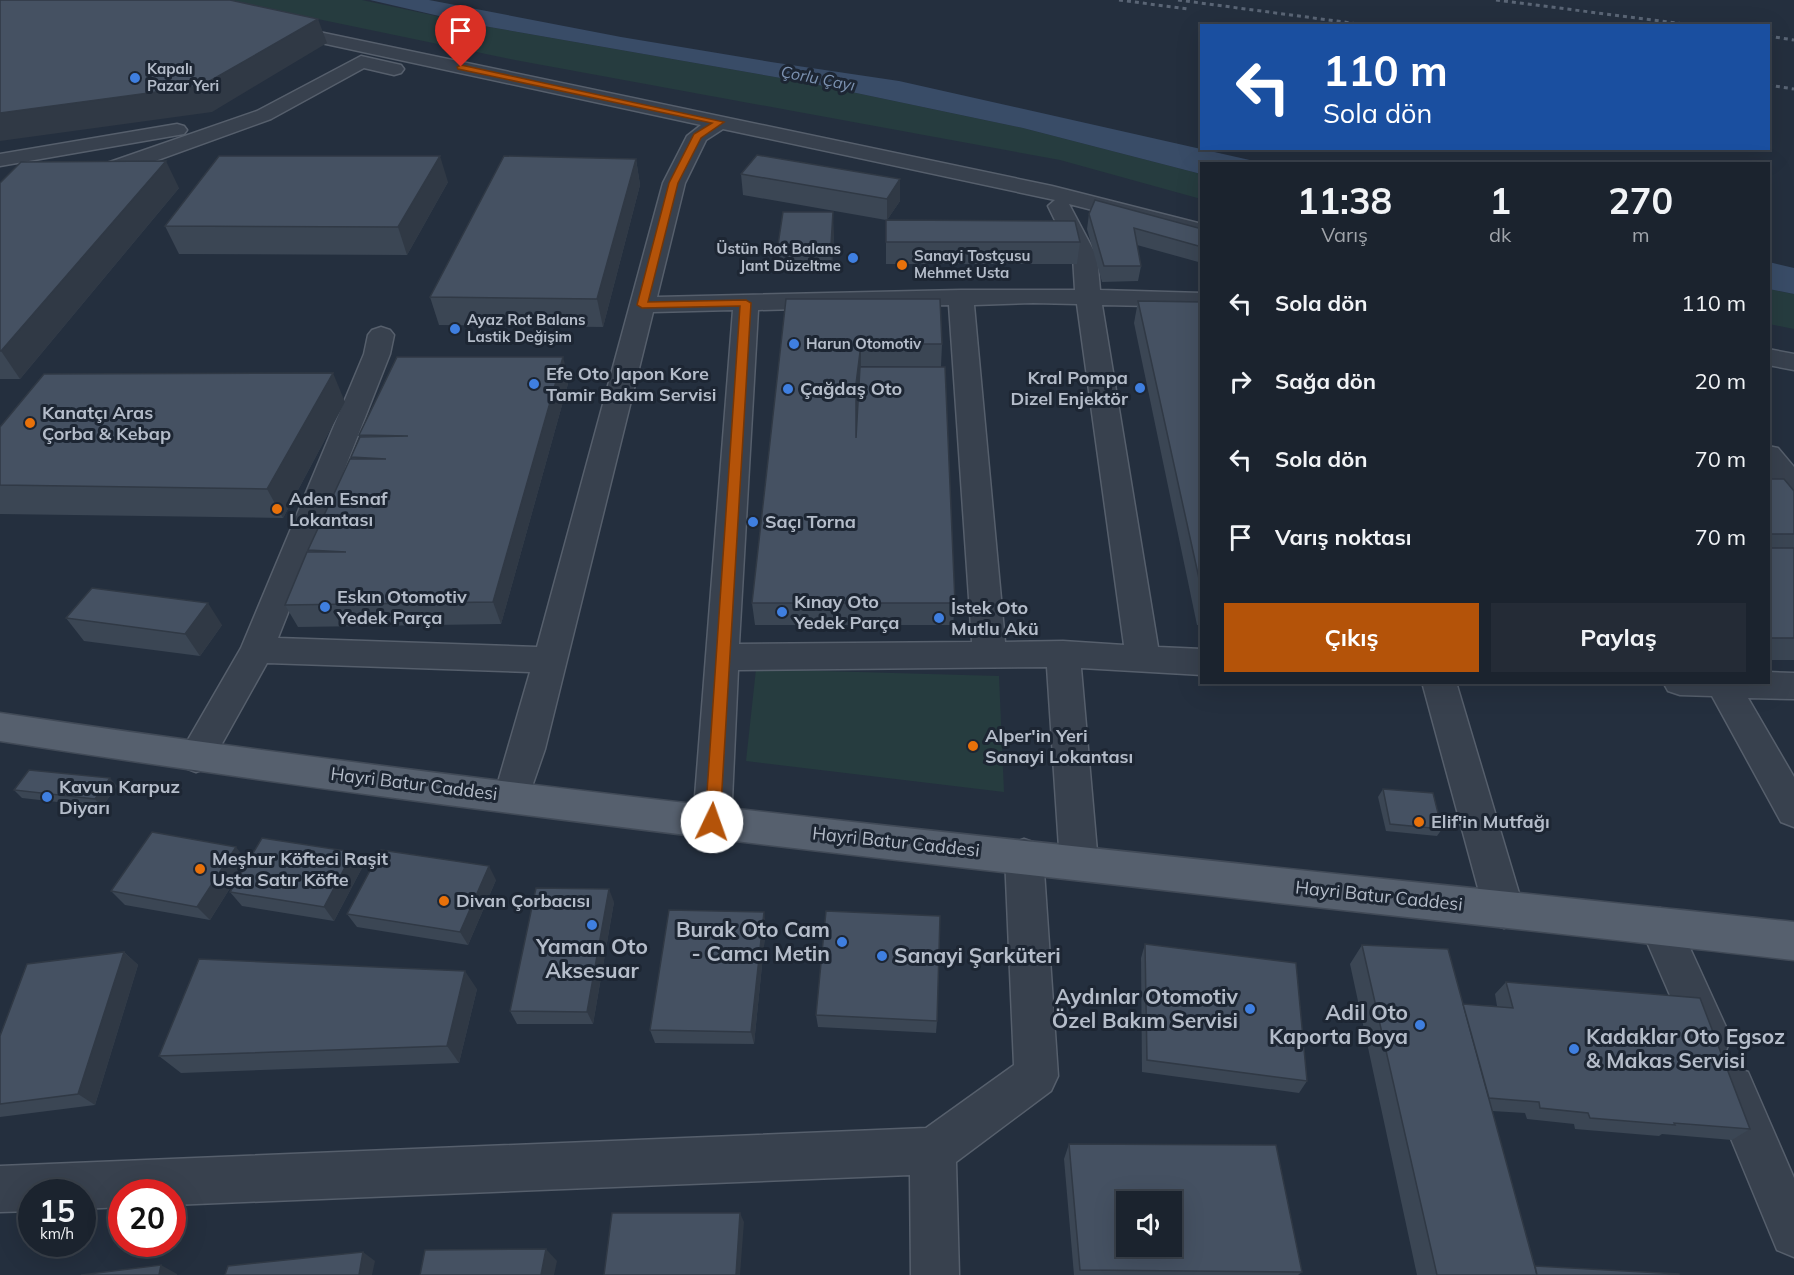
<!DOCTYPE html>
<html lang="tr">
<head>
<meta charset="utf-8">
<style>
  body { margin:0; font-family:Mulish,sans-serif; background:#242b36; color:#f1f3f6; height:100vh; display:flex; flex-direction:column; font-size:22px; white-space:nowrap }
  * { box-sizing:border-box; margin:0 }
  p { font-size:20px; color:#a0a4aa }
  .icon { flex:none; width:33px; height:33px; fill:none; stroke:currentColor; stroke-width:2; stroke-linecap:round; stroke-linejoin:round }
  .map { position:relative; flex:1; overflow:hidden }
  .panel { position:absolute; left:1200px; top:162px; width:570px; height:522px; display:flex; flex-direction:column; background:#1b232e; border-radius:0px; box-shadow:0 6px 24px #0002,0 0 0 2px #39404a }
  .panel>* { flex:none }
  .banner { position:absolute; left:1200px; top:24px; width:570px; height:126px; border-radius:0px; box-shadow:0 6px 24px #0002,0 0 0 2px #39404a; background:#1a4fa0; color:#fff; overflow:hidden }
  .fabs { position:absolute; left:1116px; top:1191px; display:grid; gap:12px }
  .fabs a { display:grid; place-items:center; width:66px; height:66px; border-radius:0px; background:#1b232e; box-shadow:0 6px 24px #0002,0 0 0 2px #39404a; font-size:30px }
  .speed { position:absolute; left:18px; top:1179px; display:flex; gap:12px; font-size:30px; font-weight:700; text-align:center }
  .speed>* { display:grid; place-content:center; width:78px; height:78px; border-radius:50%; background:#1b232e; box-shadow:0 6px 24px #0002,0 0 0 2px #39404a; line-height:1 }
  .speed small { font-size:15px; font-weight:400 }
  .speed .limit { border:9px solid #d22; background:#fff; color:#111 }
  .pin { position:absolute; display:grid; place-items:center; width:51px; height:51px; color:#fff; margin:-62px -26px; border-radius:50% 50% 50% 0; rotate:-45deg; box-shadow:0 0 6px #0007 }
  .pin .icon { rotate:45deg }
  .me { position:absolute; width:66px; margin:-33px; rotate:3deg; stroke-linejoin:round; filter:drop-shadow(0 0 4px #0008) }
  .turn { display:flex; align-items:center; gap:21px; height:126px; padding:0 24px; font-size:27px }
  .turn .icon { width:78px; height:78px; stroke-width:2.5 }
  .turn b { display:block; font-size:42px; line-height:51px }
  .eta { display:flex; justify-content:space-evenly; align-items:center; height:102px; text-align:center }
  .eta b { font-size:36px; font-weight:700; line-height:42px }
  .button { display:flex; gap:12px; margin-top:auto; padding:12px 24px }
  .button a { flex:1; height:69px; border-radius:0px; background:#b45309; color:#fff; font-size:24px; font-weight:700; line-height:69px; text-align:center }
  .button a+a { background:#242b36; color:#f1f3f6 }
  ul { padding:0; list-style:none }
  li { display:flex; align-items:center; gap:18px; height:78px; padding:0 24px }
  li div { flex:1 }
  li b { display:block; font-size:22px }
  li em { font-style:normal }
  .map>svg:first-child { display:block }
  .green { fill:#263c3f }
  .water { fill:#394c67 }
  .lines { fill:none; stroke-linecap:round; stroke-linejoin:round }
  .minor-casing { stroke:#565f6c; stroke-width:3 }
  .major-casing { stroke:#414a57; stroke-width:3 }
  .minor { fill:#38414e; fill-rule:evenodd }
  .major { fill:#56606e; fill-rule:evenodd }
  .rail { stroke:#5a6575; stroke-width:3; stroke-dasharray:4 4; stroke-linecap:butt }
  .wall { fill:#3b4654 }
  .shaded-wall { fill:#303945 }
  .building { fill:#455162; stroke:#303945; stroke-width:1.5; fill-rule:evenodd }
  .route { fill:#b45309; stroke:#753606; stroke-width:1.5 }
  .shop-dot { fill:#3f7fe0; stroke:#1d2633; stroke-width:2 }
  .food-dot { fill:#e8710a; stroke:#1d2633; stroke-width:2 }
  .labels { text-anchor:middle; stroke-width:6; stroke-linejoin:round; paint-order:stroke }
  .far-poi-label { font-size:15px; font-weight:bold; fill:#b4bcc9; stroke:#1d2633; text-anchor:start }
  .far-water-label { font-size:16px; font-style:italic; fill:#7c92b1; stroke:#1d2633 }
  .poi-label { font-size:18px; font-weight:bold; fill:#b4bcc9; stroke:#1d2633; text-anchor:start }
  .street-label { font-size:18px; fill:#b4bcc9; stroke:#1d2633 }
  .near-poi-label { font-size:21px; font-weight:bold; fill:#b4bcc9; stroke:#1d2633; text-anchor:end }
</style>
</head>
<body>
<div class="map">
<svg width="1794" height="1275" viewBox="0 0 1794 1275">
  <rect width="100%" height="100%" fill="#242f3e"/>
  <g class="green">
    <polygon points="226,0 362,0 478,25 804,82 1023,128 1201,174 1201,199 1060,160 515,60"/>
    <polygon points="1768,289 1794,294 1794,329 1769,324"/>
    <polygon points="756,669 999,676 1004,792 746,761"/>
  </g>
  <g class="water">
    <polygon points="370,0 429,0 621,37 771,62 899,81 1263,163 1202,164 1201,174 1023,128 804,82 478,25"/>
    <polygon points="1769,262 1794,268 1794,294 1769,289"/>
  </g>
  <g class="lines">
    <defs>
      <g id="minor">
        <path d="M281,24L1052,186L1202,224V238L1069,204L1097,257L1100,290L1202,293V307L1102,305L1158,647L1202,649V675L1081,668L1098,863L1093,875L1079,880L1065,875L1060,863L1047,667L738,670L731,822L725,833L712,838L699,833L693,822L733,310L653,312L545,749L525,807L512,812L499,807L494,796L530,672L267,663L209,767L196,772L183,767L178,757L241,648L364,354L368,335L372,330L381,327L390,330L394,335L390,354L278,638L537,647L663,183L687,136L701,125L275,33L272,29L275,25ZM723,129L1055,200L1048,206L1073,257L1075,290H961L657,297L685,183L706,140ZM1033,303L1077,304L1124,645L1063,641L1005,642L974,305ZM949,305L972,642L739,644L758,310Z"/>
        <polygon points="361,56 401,65 404,69 401,73 394,75 364,68 271,119 97,182 89,184 81,182 78,177 81,172 257,111"/>
        <polygon points="177,124 184,126 187,130 184,134 0,166 0,154"/>
        <polygon points="1768,349 1794,354 1794,370 1768,365"/>
        <path d="M1768,446L1778,448L1794,467V496C1767,488 1768,469 1768,446Z"/>
        <polygon points="1768,672 1794,673 1794,699 1748,698 1794,777 1794,827 1781,822 1712,696 1680,695 1668,691 1663,682 1768,682"/>
        <polygon points="1422,682 1456,682 1524,910 1518,923 1504,928 1490,923 1484,910"/>
        <polygon points="1024,839 1038,844 1043,856 1058,1076 1051,1091 956,1162 959,1275 911,1275 910,1175 172,1205 172,1192 122,1192 122,1207 82,1209 82,1192 32,1192 32,1211 0,1212 0,1166 926,1128 1014,1065 1005,856 1010,844"/>
        <polygon points="1660,908 1674,913 1731,1038 1725,1053 1710,1059 1695,1053 1640,926 1646,913"/>
        <polygon points="1732,1066 1748,1072 1794,1178 1794,1257 1777,1250 1710,1088 1716,1072"/>
      </g>
      <path id="major" d="M0,713C595,802 1196,858 1794,922V960C1196,892 595,834 0,741Z"/>
    </defs>
    <use href="#minor" class="minor-casing"/>
    <use href="#major" class="major-casing"/>
    <use href="#minor" class="minor"/>
    <use href="#major" class="major"/>
    <g class="rail">
      <polyline points="1119,0 1188,9"/>
      <polyline points="1178,0 1374,26"/>
      <polyline points="1496,0 1700,26"/>
      <polyline points="1768,36 1794,40"/>
      <polyline points="1768,85 1794,89"/>
    </g>
  </g>
  <g class="wall">
    <polygon points="636,159 640,185 603,327 439,325 430,297"/>
    <polygon points="741,174 900,179 900,201 887,220 1080,242 1077,264 886,264 886,220 743,195"/>
    <polygon points="448,182 407,255 179,254 165,226"/>
    <polygon points="0,183 179,188 20,379 0,379"/>
    <polygon points="1089,214 1202,229 1202,263 1137,245 1141,266 1138,281 1102,282 1087,229"/>
    <polygon points="834,234 832,267 780,267 778,245"/>
    <polygon points="786,299 942,344 941,367 861,366 861,367 955,603 953,625 755,625 752,603"/>
    <polygon points="1138,301 1202,302 1202,625 1197,625 1134,323"/>
    <polygon points="569,380 501,624 298,627 285,605 309,552 308,550 352,459 351,457 360,437 359,435"/>
    <polygon points="345,402 283,518 0,514 0,427"/>
    <polygon points="1768,479 1794,491 1794,660 1768,660"/>
    <polygon points="66,618 222,625 200,656 84,641"/>
    <polygon points="117,786 102,807 22,798 14,790"/>
    <polygon points="1383,789 1442,829 1437,836 1386,831 1378,797"/>
    <polygon points="247,861 210,920 125,905 111,891"/>
    <polygon points="363,866 334,921 242,906 230,892"/>
    <polygon points="496,880 468,945 357,927 347,914"/>
    <polygon points="614,902 593,1024 517,1024 510,1011"/>
    <polygon points="766,926 754,1044 655,1043 650,1030"/>
    <polygon points="1145,944 1307,1081 1299,1093 1142,1072 1141,958"/>
    <polygon points="1362,945 1463,1004 1497,1006 1495,994 1506,982 1750,1129 1732,1140 1662,1134 1659,1136 1575,1129 1574,1124 1527,1119 1525,1113 1492,1111 1535,1266 1679,1275 1417,1275 1350,964"/>
    <polygon points="124,952 138,965 95,1105 0,1117 0,1036"/>
    <polygon points="477,989 459,1063 181,1073 159,1056"/>
    <polygon points="816,1015 937,1021 936,1033 818,1027"/>
    <polygon points="1069,1144 1302,1272 1298,1275 1074,1275 1064,1159"/>
  </g>
  <g class="shaded-wall">
    <polygon points="318,19 327,43 212,112 0,141 0,113"/>
    <polygon points="440,156 448,182 407,255 398,227"/>
    <polygon points="636,159 640,185 603,327 597,299"/>
    <polygon points="166,161 179,188 20,379 1,351"/>
    <polygon points="900,179 900,201 887,220 887,199"/>
    <polygon points="833,212 834,234 832,267 831,245"/>
    <polygon points="861,344 861,366 857,407 857,461 856,384"/>
    <polygon points="563,357 569,380 501,624 493,602"/>
    <polygon points="333,373 345,402 283,518 267,489"/>
    <polygon points="208,603 222,625 200,656 185,634"/>
    <polygon points="110,778 117,786 102,807 95,799"/>
    <polygon points="236,847 247,861 210,920 197,907"/>
    <polygon points="353,852 363,866 334,921 324,907"/>
    <polygon points="489,866 496,880 468,945 460,932"/>
    <polygon points="609,889 614,902 593,1024 587,1012"/>
    <polygon points="764,912 766,926 754,1044 751,1032"/>
    <polygon points="124,952 138,965 95,1105 78,1094"/>
    <polygon points="465,971 477,989 459,1063 447,1046"/>
    <polygon points="740,1213 744,1222 740,1275 736,1275"/>
    <polygon points="546,1249 557,1261 554,1275 541,1275"/>
    <polygon points="363,1252 375,1261 372,1275 359,1275"/>
    <polygon points="161,1265 177,1274 177,1275 159,1275"/>
  </g>
  <g class="building">
    <polygon points="0,0 230,0 318,19 201,86 0,113"/>
    <polygon points="757,155 900,179 887,199 741,174"/>
    <polygon points="219,156 440,156 398,227 165,226"/>
    <polygon points="504,156 636,159 597,299 430,297"/>
    <polygon points="166,161 1,351 0,351 0,183 21,162"/>
    <polygon points="1095,200 1202,229 1202,247 1134,228 1141,266 1104,266 1089,214"/>
    <polygon points="783,212 833,212 831,245 778,245"/>
    <polygon points="886,220 1075,221 1080,242 886,242"/>
    <polygon points="786,299 940,299 942,344 861,344 856,384 856,438 860,367 945,367 955,603 752,603"/>
    <polygon points="1138,301 1202,302 1202,592"/>
    <polygon points="397,357 563,357 493,602 285,605 307,552 346,552 308,550 350,459 386,459 351,457 360,437 408,436 359,435"/>
    <polygon points="333,373 267,489 0,485 0,427 44,374"/>
    <polygon points="1768,479 1784,479 1794,491 1794,534 1768,534"/>
    <rect x="1768" y="548" width="26" height="90"/>
    <polygon points="92,588 208,603 185,634 66,618"/>
    <polygon points="29,770 110,778 95,799 14,790"/>
    <polygon points="1383,789 1433,793 1442,829 1390,824"/>
    <polygon points="152,832 236,847 197,907 111,891"/>
    <polygon points="262,838 353,852 324,907 230,892"/>
    <polygon points="381,850 489,866 460,932 347,914"/>
    <polygon points="536,888 609,889 587,1012 510,1011"/>
    <polygon points="669,910 764,912 751,1032 650,1030"/>
    <polygon points="826,911 940,916 937,1021 816,1015"/>
    <polygon points="1145,944 1296,963 1307,1081 1147,1060"/>
    <polygon points="1362,945 1448,949 1537,1275 1437,1275"/>
    <polygon points="124,952 78,1094 0,1104 0,1036 27,964"/>
    <polygon points="199,959 465,971 447,1046 159,1056"/>
    <polygon points="1506,982 1700,998 1750,1129 1674,1123 1675,1125 1590,1118 1588,1113 1540,1108 1539,1102 1489,1098 1463,1004 1513,1008"/>
    <path d="M1069,1144L1276,1145L1302,1272L1080,1270ZM1126,1202H1172V1246H1126Z"/>
    <polygon points="612,1213 740,1213 736,1275 604,1275"/>
    <polygon points="546,1249 541,1275 420,1275 425,1250"/>
    <polygon points="363,1252 359,1275 225,1275 228,1266"/>
    <polygon points="161,1265 159,1275 81,1275"/>
    <polygon points="1535,1266 1679,1274 1679,1275 1537,1275"/>
  </g>
  <polygon class="route" points="461,65 724,122 701,138 678,183 648,302 746,300 751,303 720,822 718,826 712,828 707,826 705,822 740,306 642,308 637,305 669,183 694,134 712,123 458,69 457,67"/>
  <g class="shop-dot">
    <circle cx="135" cy="78" r="6"/>
    <circle cx="853" cy="258" r="6"/>
    <circle cx="455" cy="329" r="6"/>
    <circle cx="794" cy="344" r="6"/>
    <circle cx="534" cy="384" r="6"/>
    <circle cx="1140" cy="388" r="6"/>
    <circle cx="788" cy="389" r="6"/>
    <circle cx="753" cy="522" r="6"/>
    <circle cx="325" cy="607" r="6"/>
    <circle cx="782" cy="612" r="6"/>
    <circle cx="939" cy="618" r="6"/>
    <circle cx="47" cy="797" r="6"/>
    <circle cx="592" cy="925" r="6"/>
    <circle cx="842" cy="942" r="6"/>
    <circle cx="882" cy="956" r="6"/>
    <circle cx="1250" cy="1009" r="6"/>
    <circle cx="1420" cy="1025" r="6"/>
    <circle cx="1574" cy="1049" r="6"/>
  </g>
  <g class="food-dot">
    <circle cx="902" cy="265" r="6"/>
    <circle cx="30" cy="423" r="6"/>
    <circle cx="277" cy="509" r="6"/>
    <circle cx="973" cy="746" r="6"/>
    <circle cx="1419" cy="822" r="6"/>
    <circle cx="200" cy="869" r="6"/>
    <circle cx="444" cy="901" r="6"/>
  </g>
  <g class="labels">
    <g class="far-poi-label">
      <text x="147" y="74">Kapalı<tspan x="147" dy="17">Pazar Yeri</tspan></text>
      <text x="841" y="254" text-anchor="end">Üstün Rot Balans<tspan x="841" dy="17">Jant Düzeltme</tspan></text>
      <text x="914" y="261">Sanayi Tostçusu<tspan x="914" dy="17">Mehmet Usta</tspan></text>
      <text x="467" y="325">Ayaz Rot Balans<tspan x="467" dy="17">Lastik Değişim</tspan></text>
      <text x="806" y="349">Harun Otomotiv</text>
    </g>
    <g class="far-water-label">
      <text transform="translate(818 78) rotate(11)" y="6">Çorlu Çayı</text>
    </g>
    <g class="poi-label">
      <text x="546" y="380">Efe Oto Japon Kore<tspan x="546" dy="21">Tamir Bakım Servisi</tspan></text>
      <text x="1128" y="384" text-anchor="end">Kral Pompa<tspan x="1128" dy="21">Dizel Enjektör</tspan></text>
      <text x="800" y="395">Çağdaş Oto</text>
      <text x="42" y="419">Kanatçı Aras<tspan x="42" dy="21">Çorba &amp; Kebap</tspan></text>
      <text x="289" y="505">Aden Esnaf<tspan x="289" dy="21">Lokantası</tspan></text>
      <text x="765" y="528">Saçı Torna</text>
      <text x="337" y="603">Eskın Otomotiv<tspan x="337" dy="21">Yedek Parça</tspan></text>
      <text x="794" y="608">Kınay Oto<tspan x="794" dy="21">Yedek Parça</tspan></text>
      <text x="951" y="614">İstek Oto<tspan x="951" dy="21">Mutlu Akü</tspan></text>
      <text x="985" y="742">Alper'in Yeri<tspan x="985" dy="21">Sanayi Lokantası</tspan></text>
      <text x="59" y="793">Kavun Karpuz<tspan x="59" dy="21">Diyarı</tspan></text>
      <text x="1431" y="828">Elif'in Mutfağı</text>
      <text x="212" y="865">Meşhur Köfteci Raşit<tspan x="212" dy="21">Usta Satır Köfte</tspan></text>
      <text x="456" y="907">Divan Çorbacısı</text>
    </g>
    <g class="street-label">
      <text transform="translate(414 784) rotate(7)" y="6">Hayri Batur Caddesi</text>
      <text transform="translate(896 842) rotate(6)" y="6">Hayri Batur Caddesi</text>
      <text transform="translate(1379 896) rotate(6)" y="6">Hayri Batur Caddesi</text>
    </g>
    <g class="near-poi-label">
      <text x="830" y="937">Burak Oto Cam<tspan x="830" dy="24">- Camcı Metin</tspan></text>
      <text x="592" y="954" text-anchor="middle">Yaman Oto<tspan x="592" dy="24">Aksesuar</tspan></text>
      <text x="894" y="963" text-anchor="start">Sanayi Şarküteri</text>
      <text x="1238" y="1004">Aydınlar Otomotiv<tspan x="1238" dy="24">Özel Bakım Servisi</tspan></text>
      <text x="1408" y="1020">Adil Oto<tspan x="1408" dy="24">Kaporta Boya</tspan></text>
      <text x="1586" y="1044" text-anchor="start">Kadaklar Oto Egsoz<tspan x="1586" dy="24">&amp; Makas Servisi</tspan></text>
    </g>
  </g>
</svg>
<div class="fabs">
<a><svg class="icon" aria-label="sound" viewBox="0 0 24 24"><path d="M4 9h4l5-4v14l-5-4H4zM17 9q2 3 0 6"/></svg></a>
</div>
<div class="speed"><div>15<small>km/h</small></div><div class="limit">20</div></div>
<div class="pin" style="left:461px;top:67px;background:#d93025"><svg class="icon" aria-label="arrive" viewBox="0 0 24 24"><path d="M6 21V4h12l-3 4 3 4H6"/></svg></div>
<svg class="me" style="left:712px;top:822px" viewBox="-20 -20 40 40"><circle r="19" fill="#fff"/><path d="M0-13L10 11 0 6-10 11z" fill="#b45309"/></svg>
<div class="banner">
<div class="turn"><svg class="icon" aria-label="left" viewBox="0 0 24 24"><path d="M17 20v-9H6M10 6l-5 5 5 5"/></svg><div><b>110 m</b>Sola dön</div></div>
</div>
<section class="panel">
<div class="eta">
<div><b>11:38</b><p>Varış</p></div>
<div><b>1</b><p>dk</p></div>
<div><b>270</b><p>m</p></div>
</div>
<ul>
<li><svg class="icon" aria-label="left" viewBox="0 0 24 24"><path d="M17 20v-9H6M10 6l-5 5 5 5"/></svg><div><b>Sola dön</b></div><em>110 m</em></li>
<li><svg class="icon" aria-label="right" viewBox="0 0 24 24"><path d="M7 20v-9h11M14 6l5 5-5 5"/></svg><div><b>Sağa dön</b></div><em>20 m</em></li>
<li><svg class="icon" aria-label="left" viewBox="0 0 24 24"><path d="M17 20v-9H6M10 6l-5 5 5 5"/></svg><div><b>Sola dön</b></div><em>70 m</em></li>
<li><svg class="icon" aria-label="arrive" viewBox="0 0 24 24"><path d="M6 21V4h12l-3 4 3 4H6"/></svg><div><b>Varış noktası</b></div><em>70 m</em></li>
</ul>
<div class="button"><a>Çıkış</a><a>Paylaş</a></div>
</section>
</div>
</body>
</html>
